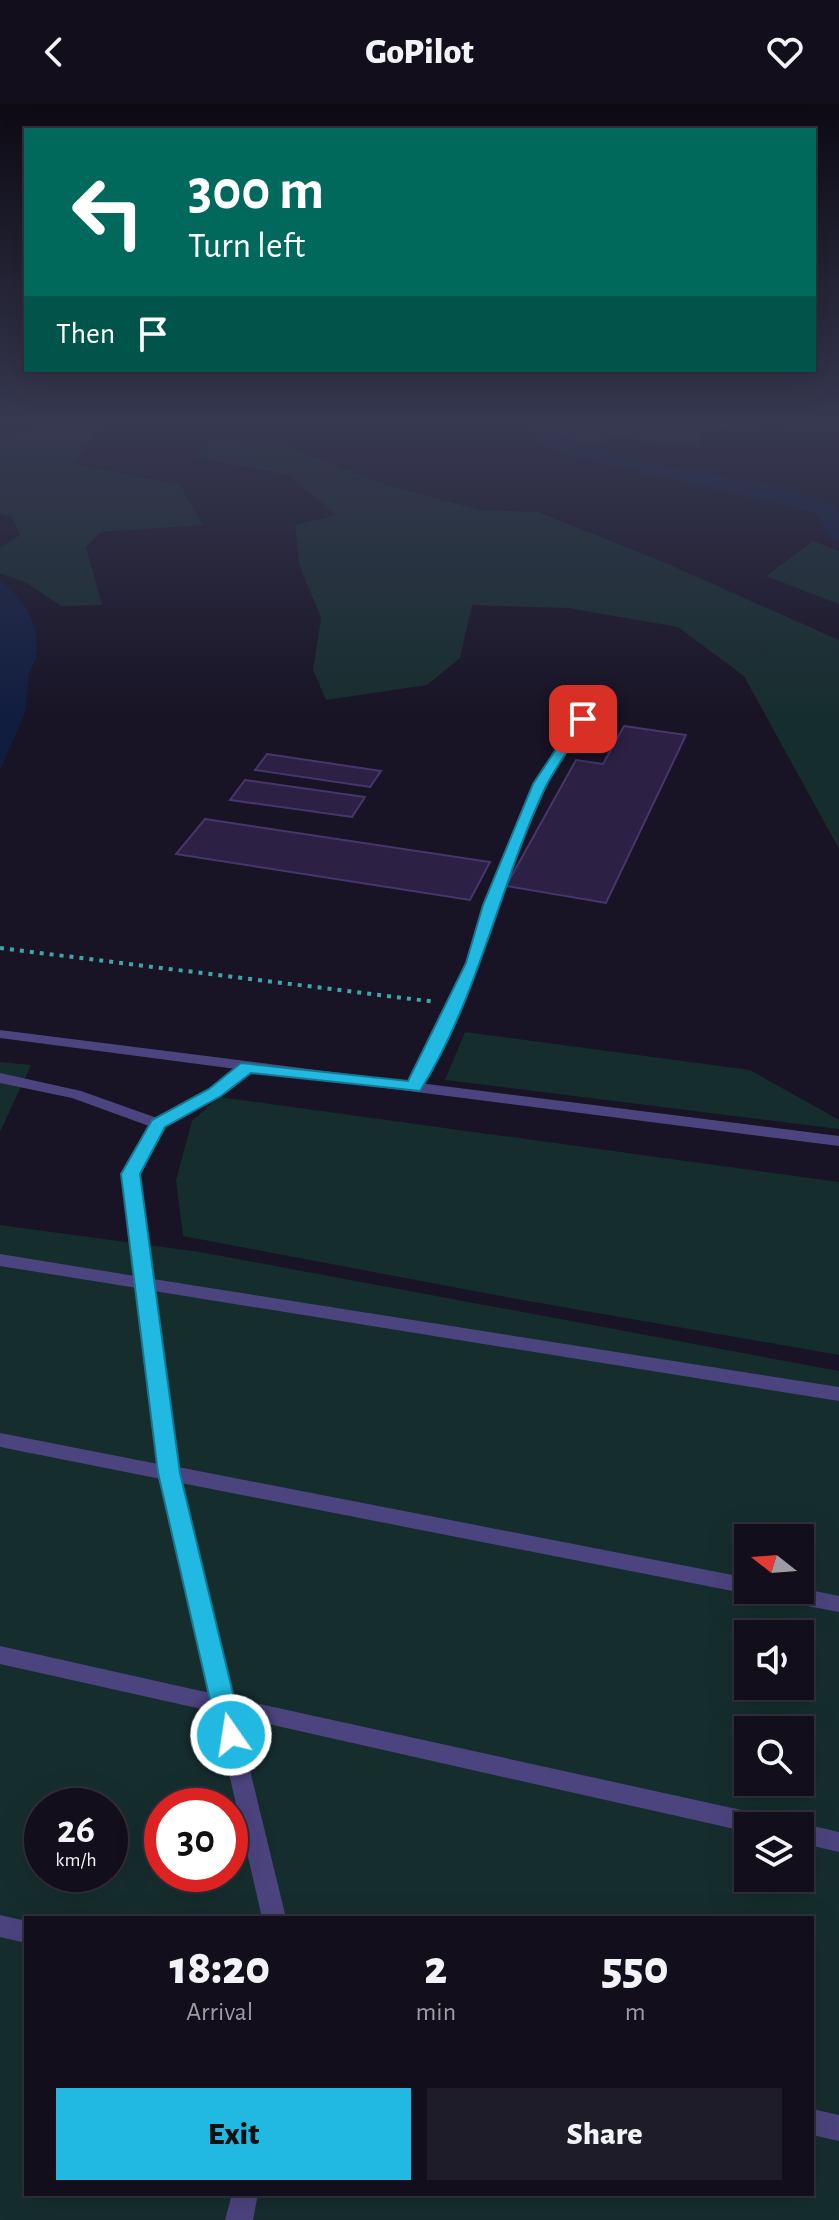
<!DOCTYPE html>
<html lang="en">
<head>
<meta charset="utf-8">
<style>
  body { margin:0; font-family:"Alegreya Sans",sans-serif; background:#1f1c29; color:#f1f3f6; height:100vh; display:flex; flex-direction:column; font-size:30px; white-space:nowrap }
  * { box-sizing:border-box; margin:0 }
  p { font-size:26px; color:#9c9ca3 }
  .icon { flex:none; width:44px; height:44px; fill:none; stroke:currentColor; stroke-width:2; stroke-linecap:round; stroke-linejoin:round }
  .map { position:relative; flex:1; overflow:hidden }
  .details { position:absolute; left:24px; top:1812px; width:790px; height:280px; display:flex; flex-direction:column; background:#120e1c; border-radius:0px; box-shadow:0 8px 32px #0002,0 0 0 2px #312e3b }
  .details>* { flex:none }
  .top-card { position:absolute; left:24px; top:24px; width:792px; height:244px; border-radius:0px; box-shadow:0 8px 32px #0002,0 0 0 2px #312e3b; background:#00695c; color:#fff; overflow:hidden }
  .needle { width:52px; rotate:287deg }
  .fabs { position:absolute; left:734px; top:1420px; display:grid; gap:16px }
  .fabs a { display:grid; place-items:center; width:80px; height:80px; border-radius:0px; background:#120e1c; box-shadow:0 8px 32px #0002,0 0 0 2px #312e3b; font-size:40px }
  .speed { position:absolute; left:24px; top:1684px; display:flex; gap:16px; font-size:40px; font-weight:700; text-align:center }
  .speed>* { display:grid; place-content:center; width:104px; height:104px; border-radius:50%; background:#120e1c; box-shadow:0 8px 32px #0002,0 0 0 2px #312e3b; line-height:1 }
  .speed small { font-size:20px; font-weight:400 }
  .speed .limit { border:12px solid #d22; background:#fff; color:#111 }
  .pin { position:absolute; display:grid; place-items:center; width:68px; height:68px; color:#fff; margin:-34px; border-radius:16px; box-shadow:0 4px 12px #0006 }
  .me { position:absolute; width:88px; margin:-44px; rotate:347deg; stroke-linejoin:round; filter:drop-shadow(0 0 6px #0008) }
  .turn { display:flex; align-items:center; gap:28px; height:168px; padding:0 32px; font-size:36px }
  .turn .icon { width:104px; height:104px; stroke-width:2.5 }
  .turn b { display:block; font-size:56px; line-height:68px }
  .then { display:flex; align-items:center; height:76px; padding:0 32px; background:#0003; gap:16px; font-size:30px }
  .eta { display:flex; justify-content:space-evenly; align-items:center; height:136px; text-align:center }
  .eta b { font-size:48px; font-weight:800; line-height:56px }
  .button { display:flex; gap:16px; margin-top:auto; padding:16px 32px }
  .button a { flex:1; height:92px; border-radius:0px; background:#21b9e1; color:#111; font-size:32px; font-weight:800; line-height:92px; text-align:center }
  .button a+a { background:#1f1c29; color:#f1f3f6 }
  header { display:flex; justify-content:space-between; align-items:center; height:104px; padding:0 32px; background:#120e1c; font-size:36px; font-weight:800 }
  .map>svg:first-child { display:block }
  .green { fill:#162d2e; fill-rule:evenodd }
  .water { fill:#111d3f }
  .lines { fill:none; stroke-linecap:round; stroke-linejoin:round }
  .river { fill:#111d3f; fill-rule:evenodd }
  .building { fill:#2c2144; stroke:#47366d; stroke-width:2 }
  .path { stroke:#40a5aa; stroke-width:4; stroke-dasharray:4 6; stroke-linecap:butt }
  .service { fill:#4c447e; fill-rule:evenodd }
  .minor { fill:#4c447e; fill-rule:evenodd }
  .route { fill:#21b9e1; stroke:#157892; stroke-width:2 }
</style>
</head>
<body>
<header><svg class="icon" aria-label="back" viewBox="0 0 24 24"><path d="M15 5l-7 7 7 7"/></svg>GoPilot<svg class="icon" aria-label="heart" viewBox="0 0 24 24"><path d="M12 20l-8-8c-3-5 5-10 8-4 3-6 11-1 8 4z"/></svg></header>
<div class="map">
<svg width="839" height="2116" viewBox="0 0 839 2116">
  <rect width="100%" height="100%" fill="#181325"/>
  <g class="green">
    <polygon points="540,317 754,317 759,319 754,329 697,320 701,344 615,333 587,342 558,335"/>
    <polygon points="99,323 74,360 180,381 203,421 101,428 86,443 102,501 61,502 27,479 0,469 0,444 20,431 12,413 0,410 0,335 8,329"/>
    <polygon points="212,334 282,341 387,381 480,406 538,408 661,457 839,536 839,745 744,572 678,523 568,504 472,501 460,554 427,581 326,596 313,566 321,514 299,460 295,421 336,411 288,371 197,353"/>
    <polygon points="813,437 839,447 839,500 766,472"/>
    <polygon points="465,928 750,966 839,1016 839,1025 445,976"/>
    <polygon points="0,958 31,961 0,1028"/>
    <polygon points="219,993 839,1078 839,1251 511,1194 183,1132 176,1076 192,1017"/>
    <path d="M0,1121L200,1148L839,1267V2116H0ZM748,1434H800V1486H748ZM748,1530H800V1582H748ZM748,1626H800V1678H748ZM42,1702H110V1770H42ZM162,1702H230V1770H162ZM748,1722H800V1774H748ZM26,1814H812V2090H26Z"/>
  </g>
  <polygon class="water" points="0,476 24,500 36,526 37,544 36,555 29,569 25,609 0,666"/>
  <g class="lines">
    <g class="river">
      <path d="M520,317H544C584,357 720,370 779,383C797,387 815,394 833,399L839,409V436L830,434L815,409L559,349L540,339Z"/>
      <polygon points="775,317 839,317 839,330 786,324"/>
    </g>
  </g>
  <g class="building">
    <polygon points="624,622 686,631 606,799 506,782 576,656 603,660"/>
    <polygon points="267,650 381,667 370,683 255,666"/>
    <polygon points="245,676 365,693 352,713 230,696"/>
    <polygon points="205,715 490,758 470,796 176,750"/>
  </g>
  <g class="lines">
    <polyline class="path" points="0,844 436,898"/>
    <polygon class="service" points="583,612 588,615 545,680 497,801 480,859 421,983 414,987 409,986 407,983 468,859 485,801 535,680 579,613"/>
    <g class="minor">
      <polygon points="0,926 839,1032 839,1042 252,967 220,991 164,1023 139,1070 153,1175 839,1283 839,1297 154,1187 178,1363 748,1474 748,1486 800,1484 839,1492 839,1508 766,1494 759,1492 756,1486 748,1490 181,1379 233,1594 768,1712 776,1715 779,1722 748,1722 748,1728 237,1613 286,1814 262,1814 215,1608 0,1560 0,1542 210,1589 161,1375 0,1343 0,1329 158,1360 137,1184 0,1162 0,1150 135,1172 123,1070 149,1022 72,994 0,979 0,969 81,987 157,1014 210,985 236,965 0,934"/>
      <polygon points="800,1719 839,1728 839,1748 800,1739 800,1722 792,1722"/>
      <polygon points="0,1811 26,1817 26,1839 0,1833"/>
      <polygon points="812,2005 839,2011 839,2037 812,2031"/>
      <polygon points="232,2090 258,2090 253,2116 225,2116"/>
    </g>
  </g>
  <linearGradient id="sky" x2="0" y2="1"><stop stop-color="#0d0a14"/><stop offset="0.52" stop-color="#373951"/><stop offset="1" stop-color="#373951" stop-opacity="0"/></linearGradient>
  <rect width="839" height="614" fill="url(#sky)"/>
  <path class="route" d="M578,612L589,615C575,637 558,659 546,682C499,781 479,893 420,987L251,969L221,992L165,1023L140,1070L180,1369L243,1631L240,1639L231,1642L222,1639L218,1631L158,1369L121,1070L152,1016L209,985L241,959L408,977L466,859L483,801L533,680Z"/>
</svg>
<div class="fabs">
<a><svg class="needle" viewBox="-14 -14 28 28"><path d="M0-13l5 13h-10z" fill="#e53935"/><path d="M0 13l5-13h-10z" fill="#9c9ca3"/></svg></a>
<a><svg class="icon" aria-label="sound" viewBox="0 0 24 24"><path d="M4 9h4l5-4v14l-5-4H4zM17 9q2 3 0 6"/></svg></a>
<a><svg class="icon" aria-label="search" viewBox="0 0 24 24"><circle cx="10" cy="10" r="6"/><path d="M15 15l6 6"/></svg></a>
<a><svg class="icon" aria-label="layers" viewBox="0 0 24 24"><path d="M12 4l9 5-9 5-9-5zM3 14l9 5 9-5"/></svg></a>
</div>
<div class="speed"><div>26<small>km/h</small></div><div class="limit">30</div></div>
<div class="pin" style="left:583px;top:615px;background:#d93025"><svg class="icon" aria-label="arrive" viewBox="0 0 24 24"><path d="M6 21V4h12l-3 4 3 4H6"/></svg></div>
<svg class="me" style="left:231px;top:1631px" viewBox="-20 -20 40 40"><circle r="17" fill="#21b9e1" stroke="#fff" stroke-width="3"/><path d="M0-11L8 9 0 5-8 9z" fill="#fff"/></svg>
<div class="top-card">
<div class="turn"><svg class="icon" aria-label="left" viewBox="0 0 24 24"><path d="M17 20v-9H6M10 6l-5 5 5 5"/></svg><div><b>300 m</b>Turn left</div></div>
<div class="then">Then<svg class="icon" aria-label="arrive" viewBox="0 0 24 24"><path d="M6 21V4h12l-3 4 3 4H6"/></svg></div>
</div>
<section class="details">
<div class="eta">
<div><b>18:20</b><p>Arrival</p></div>
<div><b>2</b><p>min</p></div>
<div><b>550</b><p>m</p></div>
</div>
<div class="button"><a>Exit</a><a>Share</a></div>
</section>
</div>
</body>
</html>
